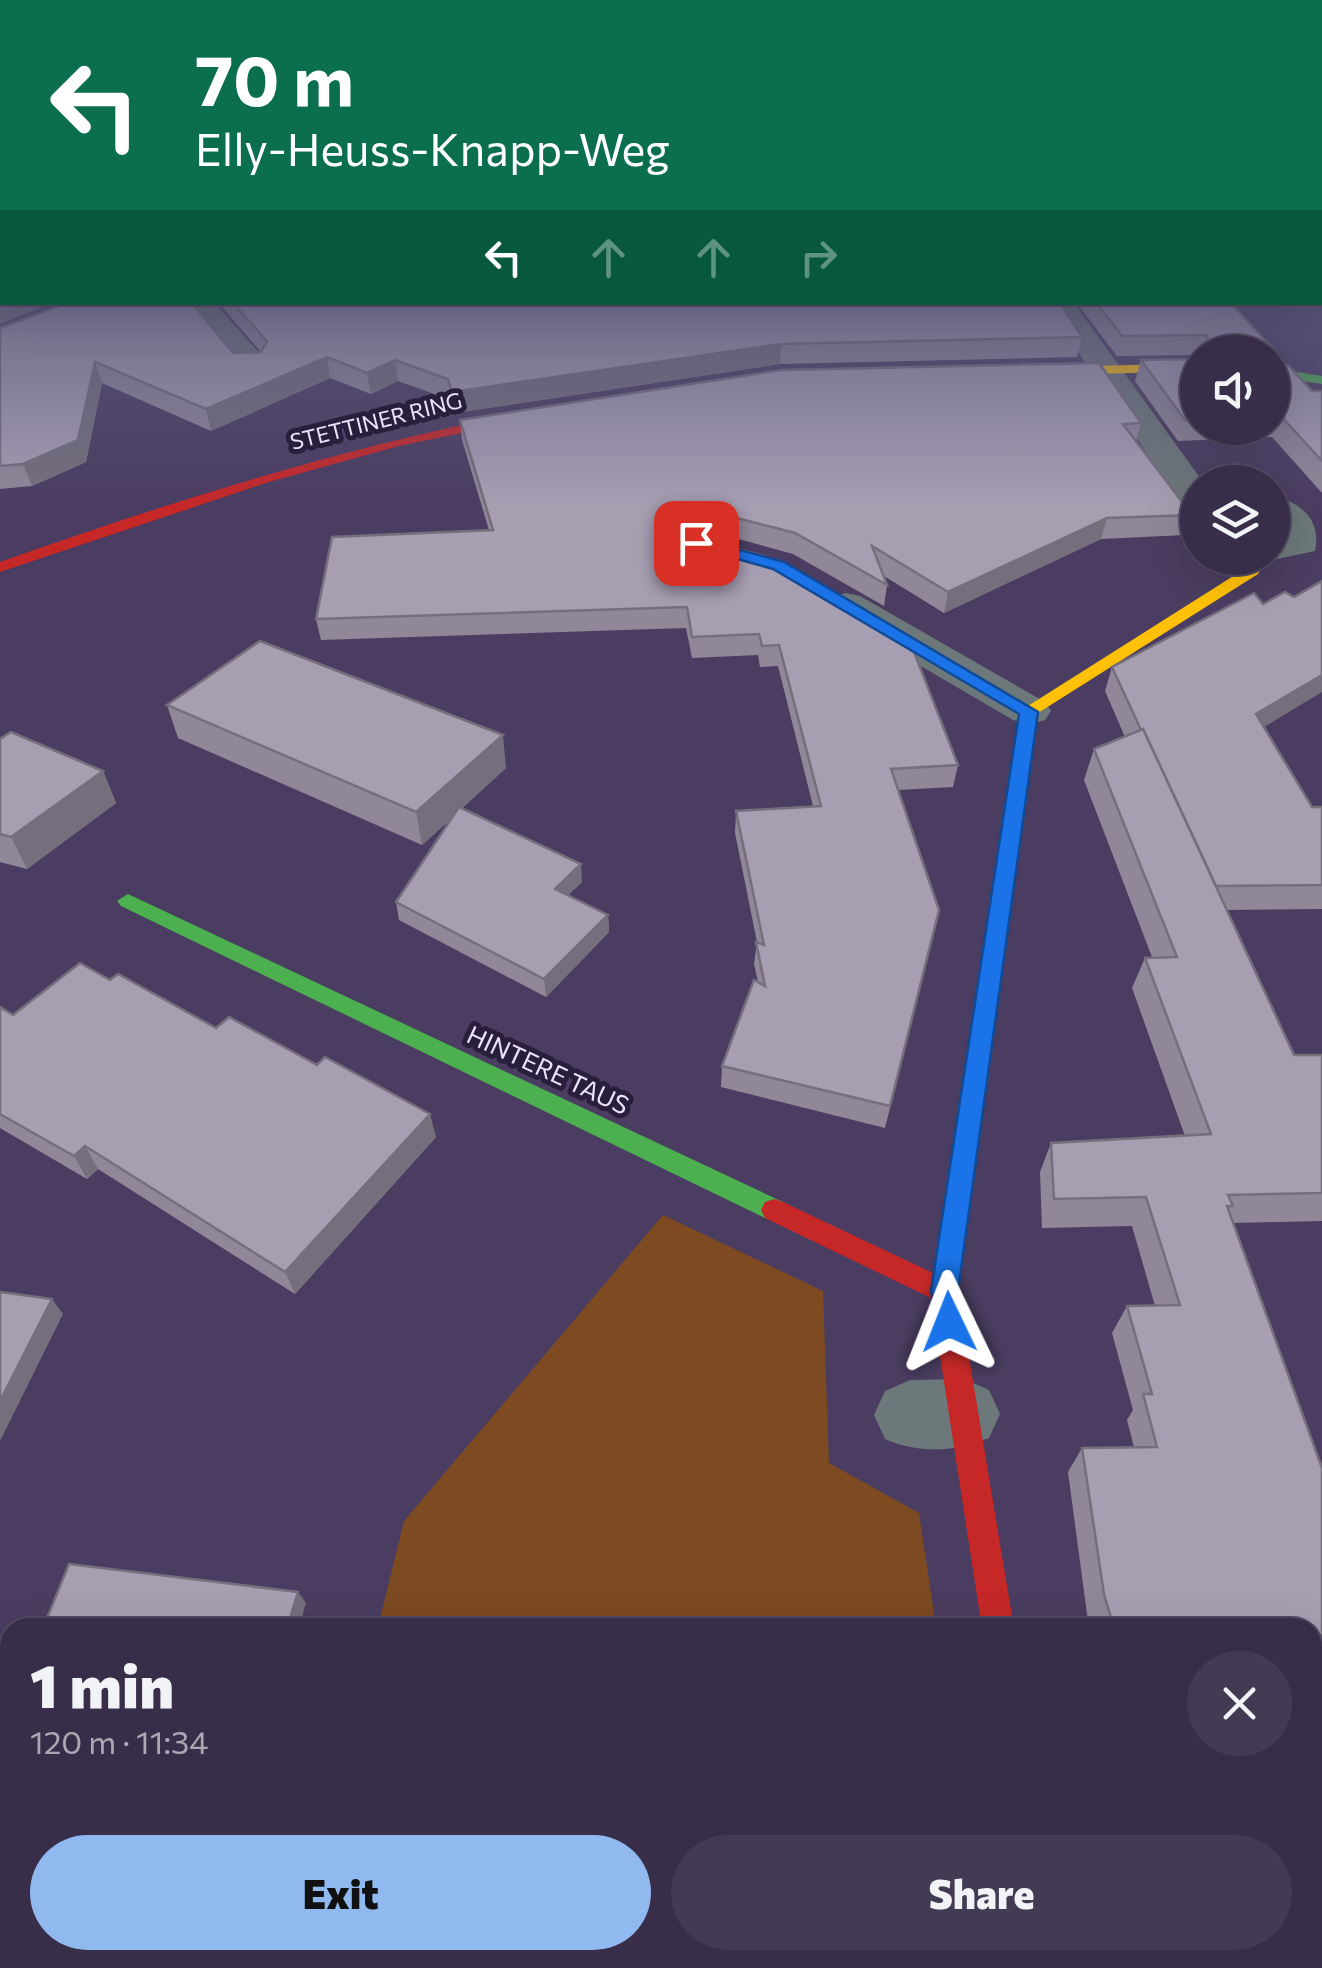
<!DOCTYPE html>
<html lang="en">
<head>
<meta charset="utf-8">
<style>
  body { margin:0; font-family:Commissioner,sans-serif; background:#433a53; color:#f1f3f6; height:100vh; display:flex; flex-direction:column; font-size:38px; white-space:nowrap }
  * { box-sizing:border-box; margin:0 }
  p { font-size:32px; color:#aba8b4 }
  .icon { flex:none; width:55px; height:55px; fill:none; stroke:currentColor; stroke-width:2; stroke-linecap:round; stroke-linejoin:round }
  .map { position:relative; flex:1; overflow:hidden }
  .drawer { position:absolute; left:0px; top:1618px; width:1322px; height:352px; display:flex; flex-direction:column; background:#382e49; border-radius:30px 30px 0 0; box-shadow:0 10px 40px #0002,0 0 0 2px #524a61 }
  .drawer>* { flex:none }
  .banner { position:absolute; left:0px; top:0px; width:1322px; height:305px; box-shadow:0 10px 40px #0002,0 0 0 2px #524a61; background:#0b6e4f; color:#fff; overflow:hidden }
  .tools { position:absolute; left:1180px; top:335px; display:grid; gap:20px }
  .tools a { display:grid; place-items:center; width:110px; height:110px; border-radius:50%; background:#382e49; box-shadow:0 10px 40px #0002,0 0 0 2px #524a61; font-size:50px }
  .pin { position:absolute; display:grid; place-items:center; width:85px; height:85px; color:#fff; margin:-42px; border-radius:20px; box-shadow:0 5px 15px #0006 }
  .me { position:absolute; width:110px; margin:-55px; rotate:358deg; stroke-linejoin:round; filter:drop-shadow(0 0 8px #0008) }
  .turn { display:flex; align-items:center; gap:35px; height:210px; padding:0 30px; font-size:45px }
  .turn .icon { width:130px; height:130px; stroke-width:2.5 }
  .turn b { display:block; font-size:70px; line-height:85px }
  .lanes { display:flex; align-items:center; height:95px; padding:0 30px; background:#0003; justify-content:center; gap:50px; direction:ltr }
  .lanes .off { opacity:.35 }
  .round { display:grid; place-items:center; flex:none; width:105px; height:105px; border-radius:52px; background:#433a53 }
  .overview { display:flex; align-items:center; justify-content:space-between; height:170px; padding:0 30px }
  h1 { font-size:60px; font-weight:800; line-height:75px }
  .button { display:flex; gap:20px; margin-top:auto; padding:20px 30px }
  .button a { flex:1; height:115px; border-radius:60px; background:#90b9f0; color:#111; font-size:40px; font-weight:800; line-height:115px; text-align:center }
  .button a+a { background:#433a53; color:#f1f3f6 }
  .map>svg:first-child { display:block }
  .green { fill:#7d4a21 }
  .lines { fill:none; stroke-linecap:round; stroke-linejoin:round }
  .street { fill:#6d787a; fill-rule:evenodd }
  .fast { fill:#4caf50; fill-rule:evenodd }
  .slow { fill:#ffc107; fill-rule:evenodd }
  .jam { fill:#c62828; fill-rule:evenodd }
  .wall { fill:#908899 }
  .shaded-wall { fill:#756f7d }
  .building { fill:#a79eb2; stroke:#756f7d; stroke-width:2.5 }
  .route { fill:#1a73e8; stroke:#114b97; stroke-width:2.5 }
  .labels { text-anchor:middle; stroke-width:10; stroke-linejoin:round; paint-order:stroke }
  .far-street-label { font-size:22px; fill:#eae3fb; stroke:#291f3c }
  .street-label { font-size:25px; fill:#eae3fb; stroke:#291f3c }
</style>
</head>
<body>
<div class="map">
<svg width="1322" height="1968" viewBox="0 0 1322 1968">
  <rect width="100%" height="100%" fill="#4a3d61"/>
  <g class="green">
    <polygon points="663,1215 823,1291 829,1463 919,1513 936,1627 378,1627 404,1521"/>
    <polygon points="344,1960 759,1960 754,1968 342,1968"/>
  </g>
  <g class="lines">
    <g class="street">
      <polygon points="183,302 213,302 263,357 268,364 263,371 241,371"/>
      <polygon points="1044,302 1073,302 1203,482 1198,482 1198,512 1185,509"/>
      <path d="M1272,495C1299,502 1322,518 1315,551L1272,560L1260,558H1272V537L1289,531L1272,519Z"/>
      <polygon points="846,593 860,596 1045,702 1051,711 1045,720 1029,724 1013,720 832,614 826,605 832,596"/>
      <path d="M964,1379L989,1390L1000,1414L989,1438C954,1452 920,1454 885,1439L874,1415L885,1391L910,1380Z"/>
      <polygon points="786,1960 881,1960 878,1968 783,1968"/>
      <polygon points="1158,1960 1262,1960 1265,1968 1161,1968"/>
    </g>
    <g class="fast">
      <polygon points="1272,368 1322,376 1322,384 1272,376"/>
      <polygon points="128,894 783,1202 787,1210 783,1218 774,1221 765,1218 121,906 117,901"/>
    </g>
    <g class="slow">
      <polygon points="1198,363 1198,371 1027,376 1021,372 1027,368"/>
      <polygon points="1251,558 1267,558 1258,574 1038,713 1005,951 1002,957 986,957 983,951 1020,711 1246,568"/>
    </g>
    <g class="jam">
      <path d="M534,410L539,411V417L399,446L269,482L0,572V562C175,500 351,445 534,410Z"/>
      <polygon points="994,943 1005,951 958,1291 1014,1628 982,1628 931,1298 765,1218 761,1210 765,1202 774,1199 783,1202 933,1273 983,951"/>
    </g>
  </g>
  <g class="wall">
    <polygon points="218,302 1059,302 1082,337 1077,357 780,364 455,413 451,400 398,381 371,394 330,378 211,431 102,383 86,462 32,486 0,489 0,328 233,353 261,352"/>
    <polygon points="1076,302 1230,302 1275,351 1276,363 1289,366 1312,391 1322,391 1322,493 1272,437 1178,441 1135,381 1141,360 1198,359 1198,428 1272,428 1272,352 1198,352 1198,355 1117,356"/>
    <polygon points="460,420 1141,423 1136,442 1192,515 1185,535 1101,539 944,613 884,576 887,585 884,606 793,554 698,528 682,532 958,765 953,787 898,790 939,910 885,1128 721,1087 722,1066 758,982 754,964 757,942 735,833 736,811 813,806 778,666 760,667 758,655 692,658 686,628 321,640 316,619 489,530 462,440"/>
    <polygon points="1294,597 1264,727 1312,807 1322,807 1322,909 1227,910 1294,1055 1322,1055 1322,1221 1233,1223 1322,1468 1322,1762 1312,1762 1312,1628 1091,1628 1087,1614 1068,1472 1082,1448 1134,1447 1127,1420 1133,1410 1112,1333 1127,1306 1155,1306 1132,1226 1042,1228 1040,1172 1051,1143 1185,1136 1132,988 1145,958 1152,957 1084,780 1094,749 1125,737 1105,691 1112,667 1263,604"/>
    <polygon points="167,705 506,768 462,808 582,882 568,895 608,915 609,932 546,997 399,920 396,902 453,817 422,845 178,738"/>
    <polygon points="0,739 103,771 116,803 27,869 0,862"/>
    <polygon points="110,980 216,1028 436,1137 295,1294 98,1169 87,1179 0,1128 0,1007 13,1015"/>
    <polygon points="0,1666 10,1667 10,1867 0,1866"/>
  </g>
  <g class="shaded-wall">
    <polygon points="2,300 2,302 55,302 0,324 0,301"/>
    <polygon points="781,344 780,364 455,413 452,392"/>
    <polygon points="327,357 330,378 211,431 206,409"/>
    <polygon points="395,360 398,381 371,394 367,373"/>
    <polygon points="95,362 102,383 86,462 32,486 23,464"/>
    <polygon points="698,508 698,528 683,531 675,541 675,520 683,511"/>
    <polygon points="1107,518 1101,539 944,613 948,592"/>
    <polygon points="1322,675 1322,692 1246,738 1256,714"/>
    <polygon points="503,735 506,768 422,845 416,812"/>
    <polygon points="103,771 116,803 27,869 11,837"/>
    <polygon points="581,864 582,882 556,906 555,889"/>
    <polygon points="608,915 609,932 546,997 544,979"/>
    <polygon points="430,1114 436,1137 295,1294 285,1272"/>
    <polygon points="85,1146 98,1169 87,1179 74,1156"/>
    <polygon points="52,1299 63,1314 0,1441 0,1401"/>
    <polygon points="298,1592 306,1603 299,1628 287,1628"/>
    <polygon points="335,1960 344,1960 342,1968 333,1968"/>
  </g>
  <g class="building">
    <polygon points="0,230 2,230 2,300 0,301"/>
    <polygon points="70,302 191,302 233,353 261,352 267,341 232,302 1059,302 1082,337 781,344 452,392 448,379 395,360 367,373 327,357 206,409 95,362 78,440 23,464 0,466 0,328"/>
    <polygon points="1096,302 1230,302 1275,351 1276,363 1289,366 1312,391 1322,391 1322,461 1280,415 1272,415 1272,352 1208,352 1207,335 1122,336"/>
    <polygon points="1198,359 1198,419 1185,420 1141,360"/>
    <polygon points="1099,363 1141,423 1123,424 1192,515 1107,518 948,592 872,546 887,585 795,533 698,508 683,511 675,520 683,534 764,556 909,639 958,765 891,769 939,910 890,1106 722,1066 754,980 765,986 756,942 764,945 736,811 821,806 779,645 762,646 759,634 692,637 687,607 316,619 332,537 493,530 460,420 782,370"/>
    <polygon points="1322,581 1322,675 1256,714 1312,807 1322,807 1322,885 1216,886 1143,729 1141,730 1112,667 1254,593 1263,604 1285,592 1294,597"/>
    <polygon points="260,641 503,735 416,812 167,705"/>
    <polygon points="1143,729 1294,1055 1322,1055 1322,1193 1228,1195 1233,1206 1227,1206 1322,1468 1322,1747 1312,1747 1312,1628 1114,1628 1104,1594 1082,1448 1157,1447 1143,1394 1152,1394 1127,1306 1180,1305 1146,1197 1054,1199 1051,1143 1211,1134 1145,958 1177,957 1094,749"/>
    <polygon points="11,732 103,771 11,837 0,834 0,739"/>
    <polygon points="459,807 581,864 555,889 608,915 544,979 396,902"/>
    <polygon points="80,963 110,980 118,974 216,1028 229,1017 317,1065 325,1057 430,1114 285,1272 85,1146 74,1156 0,1114 0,1007 13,1015"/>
    <polygon points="0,1292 52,1299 0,1401"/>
    <polygon points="69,1564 298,1592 287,1628 43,1628"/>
    <polygon points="0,1666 10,1667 10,1863 0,1861"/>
    <polygon points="255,1960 335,1960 333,1968 253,1968"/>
  </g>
  <linearGradient id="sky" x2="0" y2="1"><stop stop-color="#292235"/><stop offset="0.45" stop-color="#5a577b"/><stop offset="1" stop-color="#5a577b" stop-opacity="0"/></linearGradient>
  <rect width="1322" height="506" fill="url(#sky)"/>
  <polygon class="route" points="696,538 784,562 1038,712 958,1291 963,1322 959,1331 949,1335 939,1331 931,1291 1019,714 773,569 691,546 691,540"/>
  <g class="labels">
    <g class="far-street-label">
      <text transform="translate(376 421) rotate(-14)" y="8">STETTINER RING</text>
    </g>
    <g class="street-label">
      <text transform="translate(548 1070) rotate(25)" y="9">HINTERE TAUS</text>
    </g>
  </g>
</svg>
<div class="tools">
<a><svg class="icon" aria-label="sound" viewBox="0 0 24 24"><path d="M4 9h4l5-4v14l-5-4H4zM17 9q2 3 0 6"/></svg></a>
<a><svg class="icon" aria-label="layers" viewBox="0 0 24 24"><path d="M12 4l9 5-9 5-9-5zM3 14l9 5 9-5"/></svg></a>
</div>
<div class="pin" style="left:696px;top:543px;background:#d93025"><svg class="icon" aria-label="arrive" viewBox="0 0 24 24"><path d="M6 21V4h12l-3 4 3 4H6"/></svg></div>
<svg class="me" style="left:949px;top:1322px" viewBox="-20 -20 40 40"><path d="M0-17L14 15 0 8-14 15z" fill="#1a73e8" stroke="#fff" stroke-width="4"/></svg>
<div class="banner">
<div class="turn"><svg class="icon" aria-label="left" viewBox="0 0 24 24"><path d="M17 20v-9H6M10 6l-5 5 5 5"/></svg><div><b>70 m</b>Elly-Heuss-Knapp-Weg</div></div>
<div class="lanes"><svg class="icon" aria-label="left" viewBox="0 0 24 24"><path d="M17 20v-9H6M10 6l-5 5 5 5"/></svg><svg class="icon off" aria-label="ahead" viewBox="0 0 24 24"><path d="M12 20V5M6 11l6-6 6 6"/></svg><svg class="icon off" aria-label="ahead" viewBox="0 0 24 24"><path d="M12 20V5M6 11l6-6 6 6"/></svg><svg class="icon off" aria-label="right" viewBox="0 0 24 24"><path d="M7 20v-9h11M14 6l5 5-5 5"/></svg></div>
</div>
<section class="drawer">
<div class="overview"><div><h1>1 min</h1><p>120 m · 11:34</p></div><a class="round"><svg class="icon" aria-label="close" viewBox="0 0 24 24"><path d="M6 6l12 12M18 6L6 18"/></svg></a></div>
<div class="button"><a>Exit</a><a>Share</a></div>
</section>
</div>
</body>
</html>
